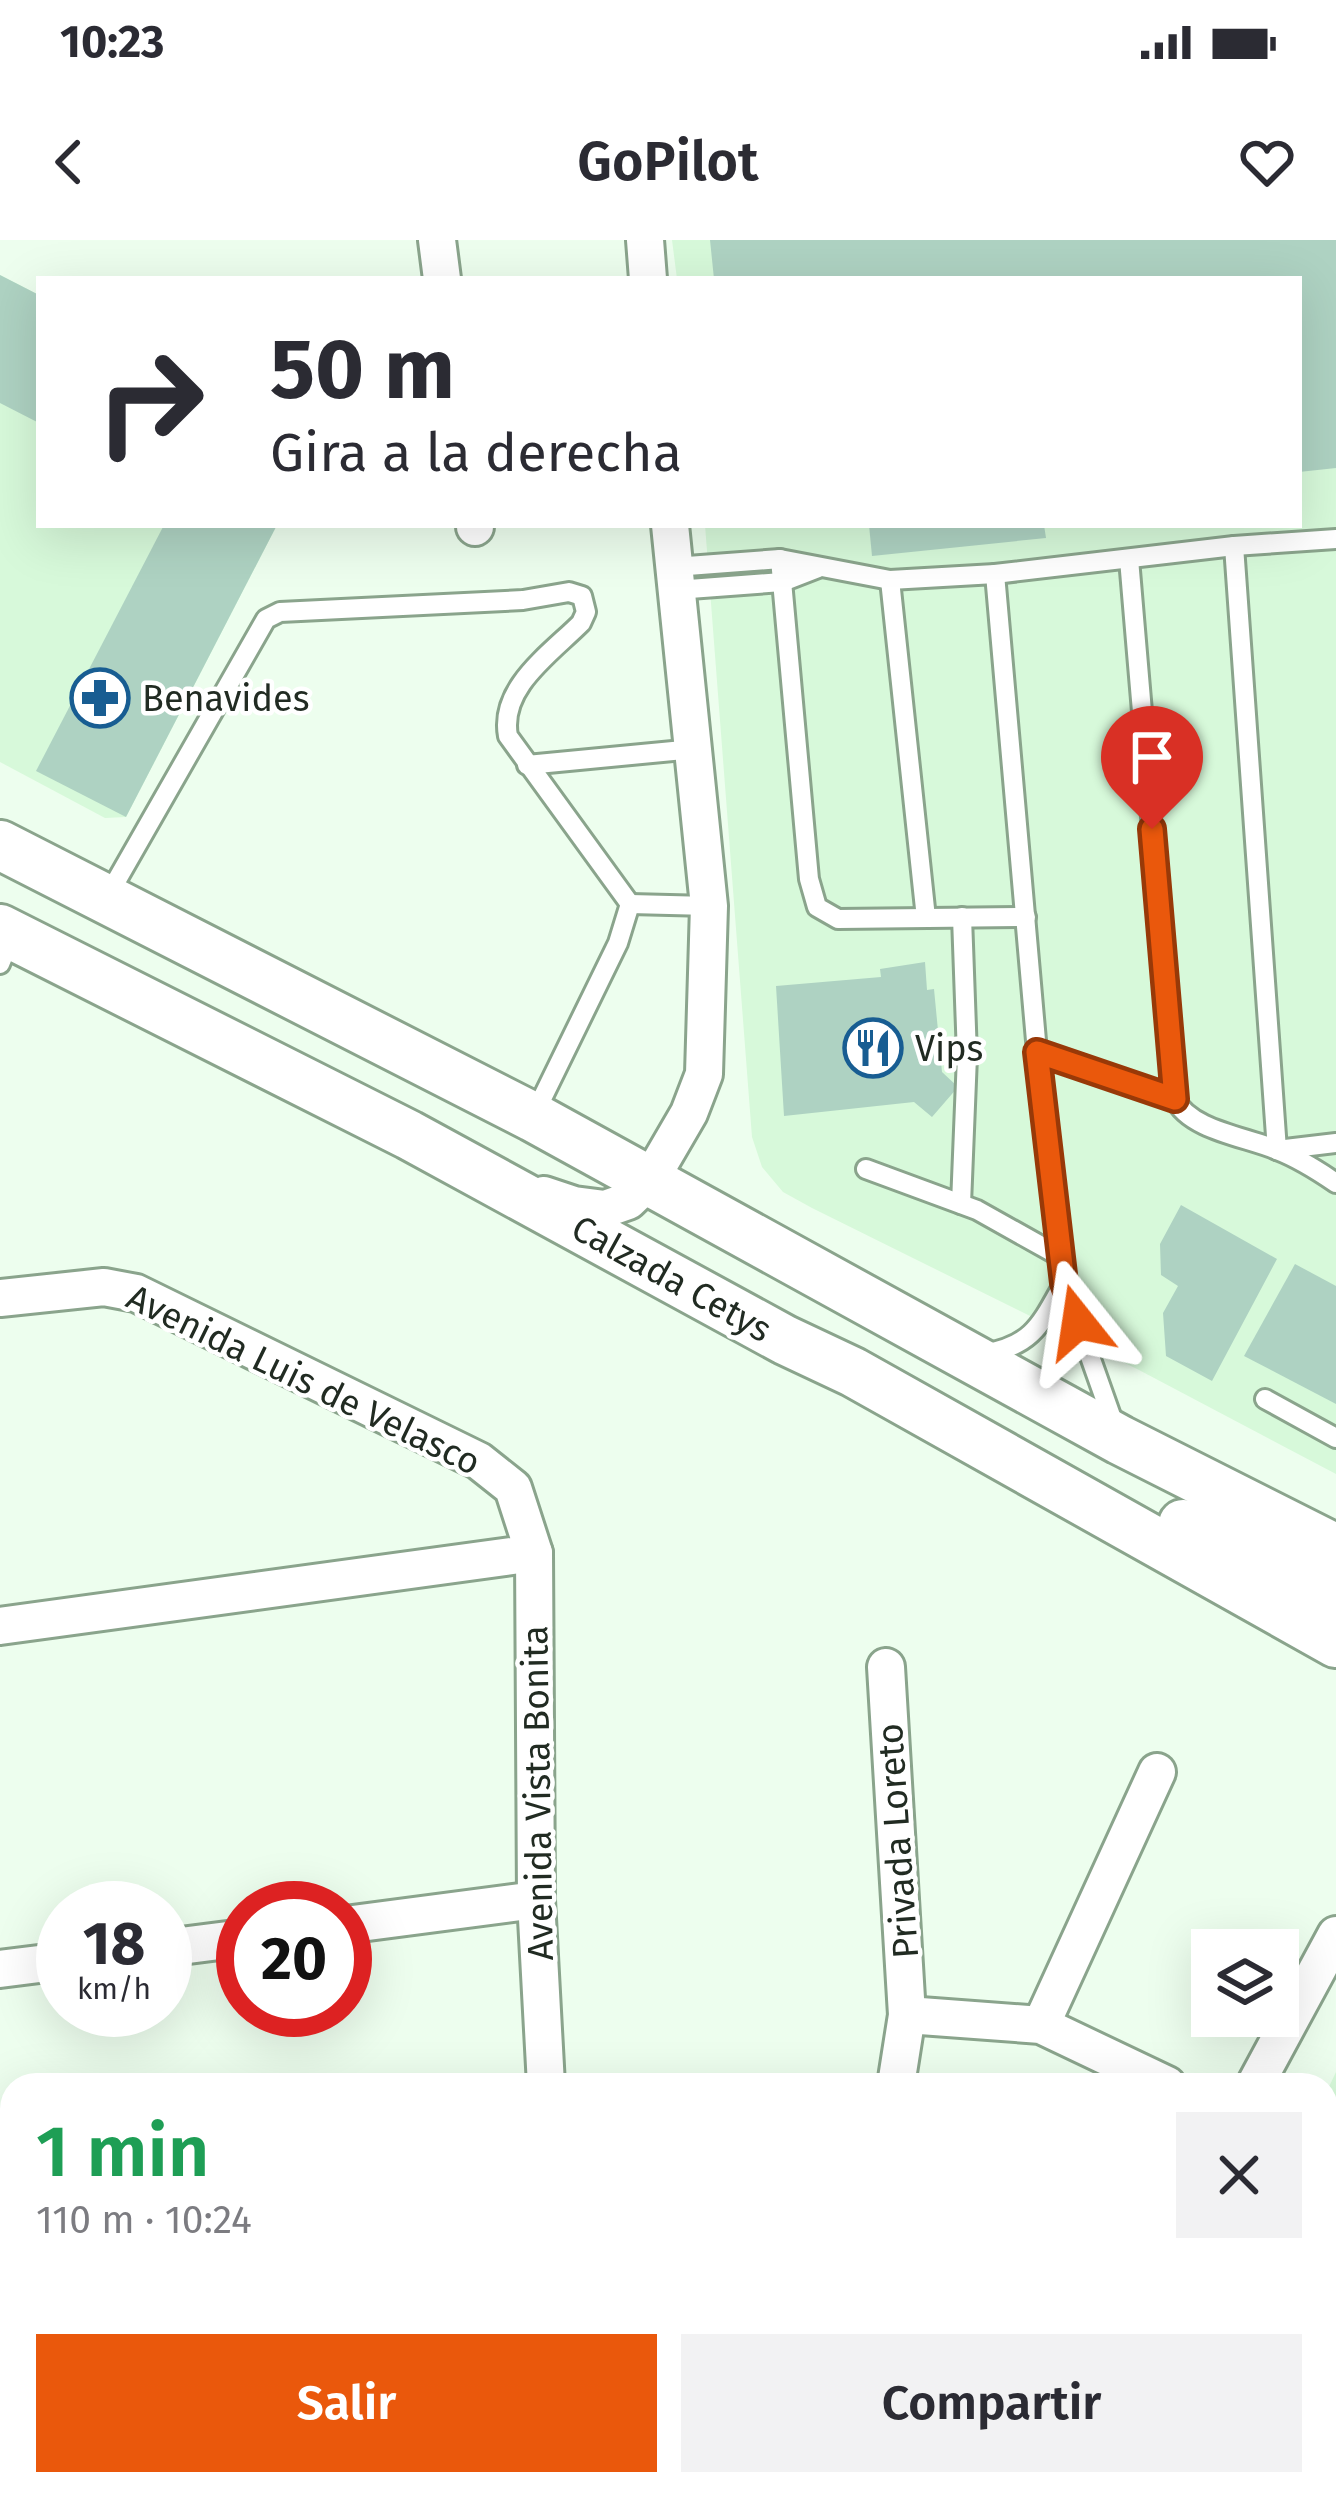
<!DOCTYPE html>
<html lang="es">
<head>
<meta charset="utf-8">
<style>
  body { margin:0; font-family:"Fira Sans",sans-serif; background:#f2f2f3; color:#2b2b33; height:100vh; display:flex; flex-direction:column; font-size:45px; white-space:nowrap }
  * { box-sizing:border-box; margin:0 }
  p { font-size:39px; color:#7c7c81 }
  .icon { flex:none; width:66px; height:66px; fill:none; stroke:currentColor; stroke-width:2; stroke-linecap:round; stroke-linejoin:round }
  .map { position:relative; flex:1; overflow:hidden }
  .drawer { position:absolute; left:0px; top:1833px; width:1338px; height:423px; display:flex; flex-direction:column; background:#fff; border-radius:36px 36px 0 0; box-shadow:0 12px 48px #0002 }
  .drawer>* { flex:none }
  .guide { position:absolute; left:36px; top:36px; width:1266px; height:252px; border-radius:0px; box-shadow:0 12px 48px #0002; background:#fff; color:#2b2b33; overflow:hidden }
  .tools { position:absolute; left:1191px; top:1689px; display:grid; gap:24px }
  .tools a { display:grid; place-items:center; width:108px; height:108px; border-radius:0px; background:#fff; box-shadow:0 12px 48px #0002; font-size:60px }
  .speed { position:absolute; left:36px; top:1641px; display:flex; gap:24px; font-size:60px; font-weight:700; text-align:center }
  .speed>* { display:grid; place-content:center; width:156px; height:156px; border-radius:50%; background:#fff; box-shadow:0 12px 48px #0002; line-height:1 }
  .speed small { font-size:30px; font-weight:400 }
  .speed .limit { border:18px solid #d22; background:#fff; color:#111 }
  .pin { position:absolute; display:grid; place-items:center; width:102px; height:102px; color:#fff; margin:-123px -51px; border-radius:50% 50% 50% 0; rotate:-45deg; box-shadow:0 0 12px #0007 }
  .pin .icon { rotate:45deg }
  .me { position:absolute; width:132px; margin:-66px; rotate:345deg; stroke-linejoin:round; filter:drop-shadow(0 0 9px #0008) }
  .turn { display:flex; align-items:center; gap:42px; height:252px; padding:0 36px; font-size:54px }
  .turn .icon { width:156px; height:156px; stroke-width:2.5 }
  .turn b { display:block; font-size:84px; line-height:102px }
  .round { display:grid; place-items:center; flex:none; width:126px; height:126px; border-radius:0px; background:#f2f2f3 }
  .headline { display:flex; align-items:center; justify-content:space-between; height:204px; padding:0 36px }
  h1 { font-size:72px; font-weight:600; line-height:90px; color:#1e9e55 }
  .action { display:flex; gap:24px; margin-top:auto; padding:24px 36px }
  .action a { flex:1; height:138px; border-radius:0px; background:#ea580c; color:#fff; font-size:48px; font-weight:600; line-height:138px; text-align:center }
  .action a+a { background:#f2f2f3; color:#2b2b33 }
  .status { display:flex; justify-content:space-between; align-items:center; height:84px; padding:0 60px; background:#fff; direction:ltr }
  .status svg { height:33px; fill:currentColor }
  header { display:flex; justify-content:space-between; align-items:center; height:156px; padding:0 36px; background:#fff; font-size:54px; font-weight:600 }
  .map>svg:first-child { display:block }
  .built { fill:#d7f9da }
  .building { fill:#aed2c2 }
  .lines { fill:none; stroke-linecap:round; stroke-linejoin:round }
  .service-casing { stroke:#8aa48c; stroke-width:24 }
  .minor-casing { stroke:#8aa48c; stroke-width:42 }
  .secondary-casing { stroke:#8aa48c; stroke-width:54 }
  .service { stroke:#fff; stroke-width:18 }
  .minor { stroke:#fff; stroke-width:36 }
  .secondary { stroke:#fff; stroke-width:48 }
  .route-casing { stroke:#983908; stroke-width:30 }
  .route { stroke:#ea580c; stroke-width:21 }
  .labels { text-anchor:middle; stroke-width:9; stroke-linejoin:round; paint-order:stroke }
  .poi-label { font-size:36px; fill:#212b22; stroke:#fff; text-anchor:start }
  .street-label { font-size:36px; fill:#212b22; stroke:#fff }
</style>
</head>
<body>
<div class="status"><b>10:23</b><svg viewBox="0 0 49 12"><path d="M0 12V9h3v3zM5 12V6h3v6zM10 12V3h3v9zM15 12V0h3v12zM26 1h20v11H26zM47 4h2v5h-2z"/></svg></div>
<header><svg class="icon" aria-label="back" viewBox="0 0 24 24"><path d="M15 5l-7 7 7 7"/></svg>GoPilot<svg class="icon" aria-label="heart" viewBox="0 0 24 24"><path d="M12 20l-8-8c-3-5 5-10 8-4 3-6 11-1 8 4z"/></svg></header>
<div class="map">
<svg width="1336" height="2254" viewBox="0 0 1336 2254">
  <rect width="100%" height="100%" fill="#edfeee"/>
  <g class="built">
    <polygon points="672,0 1336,0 1336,1234 1139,1130 812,968 783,952 762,927 752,897 705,285 1299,285 1299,39 677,39"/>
    <polygon points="0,35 39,55 39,285 277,285 126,577 105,578 0,522"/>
    <polygon points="1336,1832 1336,2222 1326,2217 1326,1853"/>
  </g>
  <g class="building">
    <polygon points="710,0 1336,0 1336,228 1299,232 1299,39 714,39"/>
    <polygon points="0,35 39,55 39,183 0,163"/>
    <polygon points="164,285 277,285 126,577 36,531"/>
    <polygon points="869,285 1044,285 1046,298 872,316"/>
    <polygon points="925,722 927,750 934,749 942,832 958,847 932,877 914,862 784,876 776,746 881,737 880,729"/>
    <polygon points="1181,965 1277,1019 1212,1141 1166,1116 1163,1073 1178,1046 1161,1035 1160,1004"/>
    <polygon points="1295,1024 1336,1046 1336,1164 1244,1116"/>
    <polygon points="1326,1929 1336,1935 1336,2222 1326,2217"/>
  </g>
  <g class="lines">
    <defs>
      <g id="service">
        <polyline points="1234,306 1277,910"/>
        <polyline points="780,319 809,639 817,667 838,679 1026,677"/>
        <path d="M1129,319L1175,859C1189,890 1247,897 1277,910C1298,918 1317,930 1336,943"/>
        <polyline points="674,327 780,319 890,340 995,334 1037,812 1064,1043 1116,1190"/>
        <polyline points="995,334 1234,306 1336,299"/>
        <polyline points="890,340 926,678"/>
        <polyline points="676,350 782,342 818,328"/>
        <polyline points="527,525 694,509"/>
        <path d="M106,659L266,379L280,372L523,360L569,352L582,356L586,372L581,383C550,414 499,448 508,496L630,664L618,703L533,877"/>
        <polyline points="630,664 709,666"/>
        <polyline points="0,724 12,695"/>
        <polyline points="1037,812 1175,859"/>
        <polyline points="1277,910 1336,903"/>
        <polyline points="866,929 977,970 1061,1017"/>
        <polyline points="961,964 967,816 962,677"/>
        <path d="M983,1114C1033,1106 1041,1084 1064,1043"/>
        <polyline points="1265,1159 1336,1198"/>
        <polyline points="1326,1888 1336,1893"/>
      </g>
      <g id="minor">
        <polyline points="437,0 442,39"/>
        <polyline points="645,0 648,39"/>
        <polyline points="475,285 475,287"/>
        <polyline points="544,955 574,965 605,969 628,961 650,940 689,873 704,834 709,666 670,285"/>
        <polyline points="0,1058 104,1047 136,1053 479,1221 513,1248 534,1313 536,1660 546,1845"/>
        <polyline points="0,1386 534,1313"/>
        <polyline points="886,1427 907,1775 896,1845"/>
        <polyline points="345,1685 536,1660"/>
        <polyline points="165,1708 243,1698"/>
        <polyline points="0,1729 63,1721"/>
        <polyline points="907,1775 1041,1785 1167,1845"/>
        <polyline points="1041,1785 1157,1532"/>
        <polyline points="1255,1845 1336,1695"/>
        <polyline points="0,2077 12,2075"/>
        <polyline points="262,2244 263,2254"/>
        <polyline points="1140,2244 1141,2254"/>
        <polyline points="1038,2254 1068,2249"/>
      </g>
      <g id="secondary">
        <polyline points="0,605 533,877 1120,1200 1336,1309"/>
        <polyline points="0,689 409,895 785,1100 853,1132 1336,1403"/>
        <polyline points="1183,1284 1336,1352"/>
      </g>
    </defs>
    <use href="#service" class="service-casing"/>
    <use href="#minor" class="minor-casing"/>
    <use href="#secondary" class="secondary-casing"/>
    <use href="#service" class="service"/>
    <use href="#minor" class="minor"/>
    <use href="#secondary" class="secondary"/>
  </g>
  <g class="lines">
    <defs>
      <polyline id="route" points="1078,1082 1064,1043 1037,812 1175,859 1152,589"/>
    </defs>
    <use href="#route" class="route-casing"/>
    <use href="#route" class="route"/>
  </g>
  <defs>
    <symbol id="pharmacy-ring" viewBox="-11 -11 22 22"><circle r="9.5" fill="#fff" stroke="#185d92" stroke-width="1.5"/><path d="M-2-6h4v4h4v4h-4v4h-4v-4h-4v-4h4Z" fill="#185d92"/></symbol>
    <symbol id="restaurant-ring" viewBox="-11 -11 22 22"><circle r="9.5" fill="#fff" stroke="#185d92" stroke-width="1.5"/><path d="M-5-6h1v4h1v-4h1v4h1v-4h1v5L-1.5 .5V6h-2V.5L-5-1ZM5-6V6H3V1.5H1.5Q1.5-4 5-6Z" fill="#185d92"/></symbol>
  </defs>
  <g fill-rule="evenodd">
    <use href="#pharmacy-ring" x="67" y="425" width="66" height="66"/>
    <use href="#restaurant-ring" x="840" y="775" width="66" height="66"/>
  </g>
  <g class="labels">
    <g class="poi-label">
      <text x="142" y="471">Benavides</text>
      <text x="915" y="821">Vips</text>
    </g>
    <g class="street-label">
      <text transform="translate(672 1038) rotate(29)" y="13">Calzada Cetys</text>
      <text transform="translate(304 1139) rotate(26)" y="13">Avenida Luis de Velasco</text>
      <text transform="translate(537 1553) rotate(-91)" y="13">Avenida Vista Bonita</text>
      <text transform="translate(897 1601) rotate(-94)" y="13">Privada Loreto</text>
    </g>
  </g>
</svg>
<div class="tools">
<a><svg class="icon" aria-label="layers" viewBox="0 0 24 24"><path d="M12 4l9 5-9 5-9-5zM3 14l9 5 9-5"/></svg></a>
</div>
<div class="speed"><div>18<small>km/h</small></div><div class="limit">20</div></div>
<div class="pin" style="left:1152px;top:589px;background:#d93025"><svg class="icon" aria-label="arrive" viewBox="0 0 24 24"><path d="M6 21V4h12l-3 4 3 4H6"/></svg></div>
<svg class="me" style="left:1078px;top:1082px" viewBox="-20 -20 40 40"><path d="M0-17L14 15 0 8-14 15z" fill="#ea580c" stroke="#fff" stroke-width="4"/></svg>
<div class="guide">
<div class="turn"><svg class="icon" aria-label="right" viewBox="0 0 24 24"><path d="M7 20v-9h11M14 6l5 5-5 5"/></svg><div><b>50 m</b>Gira a la derecha</div></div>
</div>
<section class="drawer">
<div class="headline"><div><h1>1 min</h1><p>110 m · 10:24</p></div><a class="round"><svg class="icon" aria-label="close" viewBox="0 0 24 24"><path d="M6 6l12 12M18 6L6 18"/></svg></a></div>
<div class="action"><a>Salir</a><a>Compartir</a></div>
</section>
</div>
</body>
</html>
